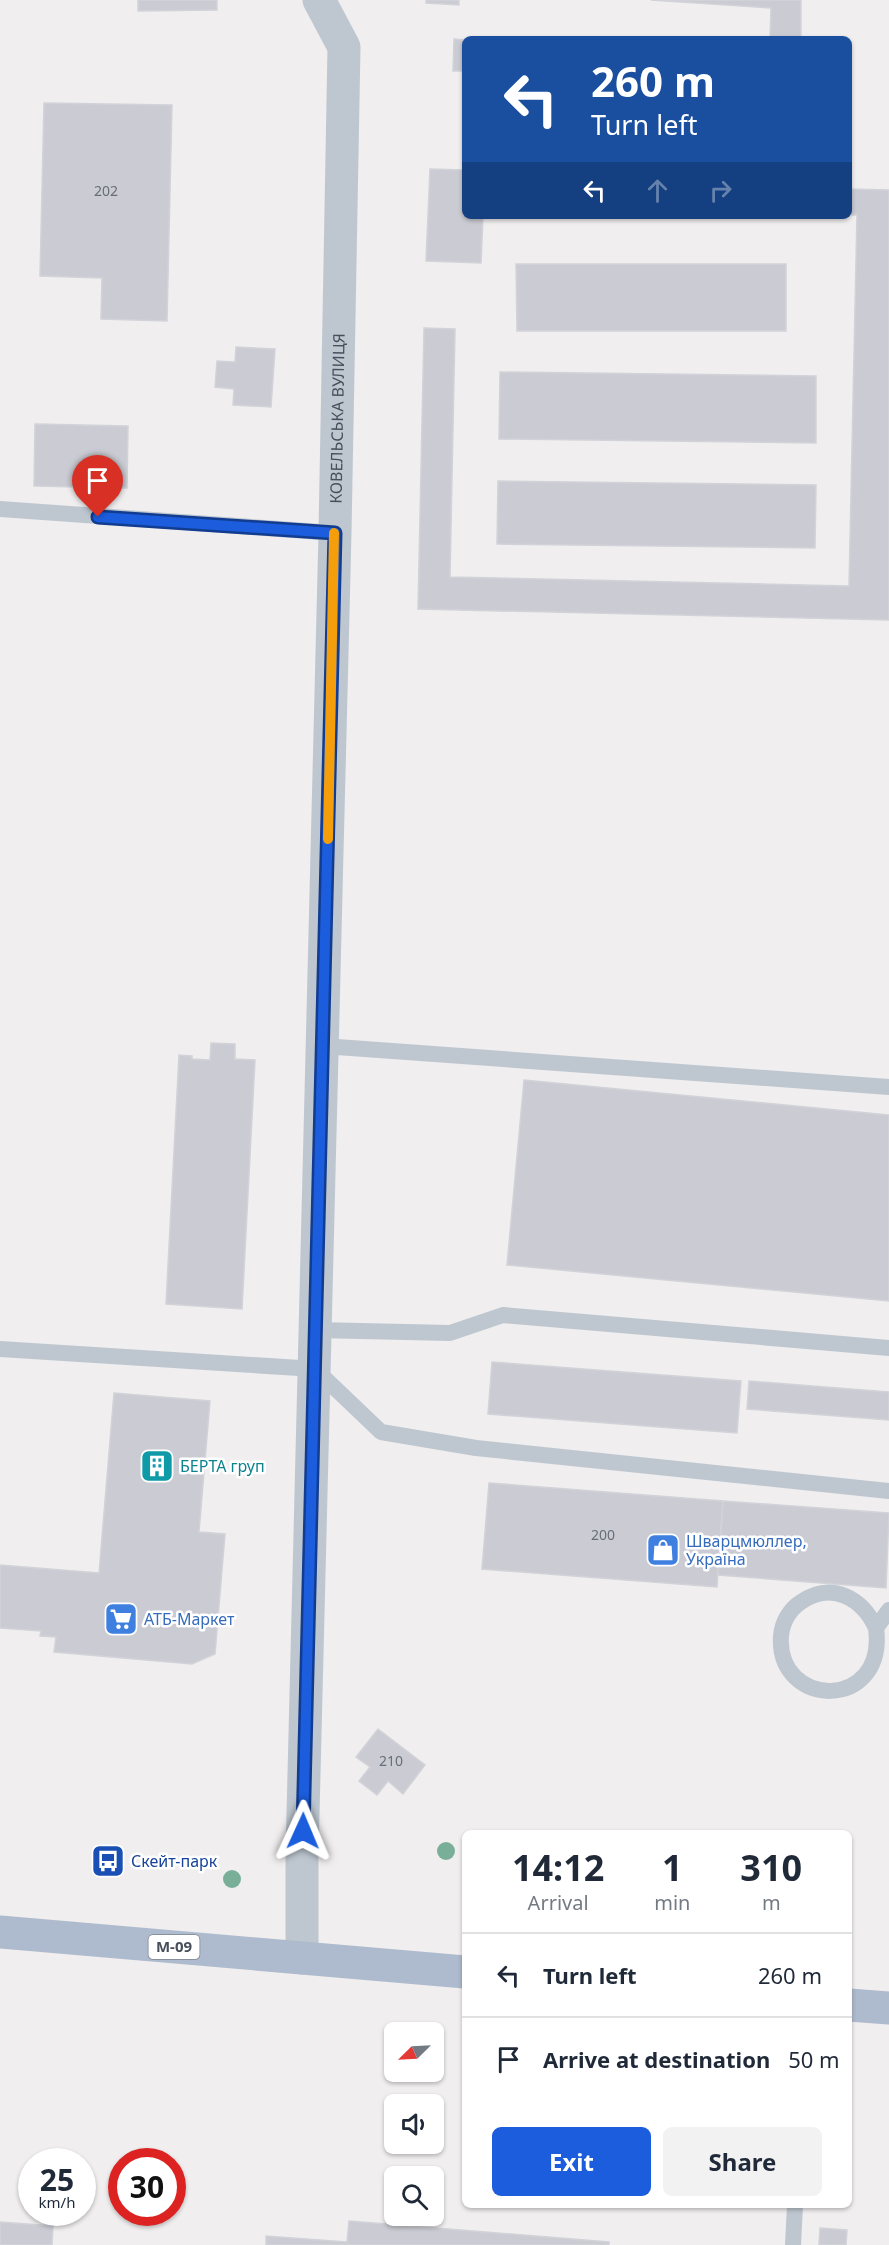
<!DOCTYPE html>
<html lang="en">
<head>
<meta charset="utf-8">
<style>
  body { margin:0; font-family:"Noto Sans",sans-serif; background:#f2f2f3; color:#1f2937; height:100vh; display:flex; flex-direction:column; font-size:22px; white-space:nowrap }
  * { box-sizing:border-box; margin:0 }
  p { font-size:20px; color:#747a83 }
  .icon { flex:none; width:33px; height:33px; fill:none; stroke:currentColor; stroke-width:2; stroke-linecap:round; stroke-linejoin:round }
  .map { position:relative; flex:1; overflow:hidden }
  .side { position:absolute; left:462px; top:1830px; width:390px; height:378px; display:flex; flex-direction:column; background:#fff; border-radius:9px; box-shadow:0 2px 4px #0004 }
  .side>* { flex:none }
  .hud { position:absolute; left:462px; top:36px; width:390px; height:183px; border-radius:9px; box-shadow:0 2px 4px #0004; background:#1a4fa0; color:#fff; overflow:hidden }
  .needle { width:39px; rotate:246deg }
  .buttons { position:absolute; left:384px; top:2022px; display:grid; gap:12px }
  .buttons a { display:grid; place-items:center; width:60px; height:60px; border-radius:9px; background:#fff; box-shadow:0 2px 4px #0004; font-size:30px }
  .speed { position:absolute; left:18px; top:2148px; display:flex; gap:12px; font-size:30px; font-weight:700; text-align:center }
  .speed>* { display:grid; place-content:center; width:78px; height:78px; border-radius:50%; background:#fff; box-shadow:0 2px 4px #0004; line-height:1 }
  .speed small { font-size:15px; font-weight:400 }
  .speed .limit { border:9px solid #d22; background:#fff; color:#111 }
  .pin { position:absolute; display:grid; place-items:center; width:51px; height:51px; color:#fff; margin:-62px -26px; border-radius:50% 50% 50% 0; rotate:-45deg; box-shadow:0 0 6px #0007 }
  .pin .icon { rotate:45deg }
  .me { position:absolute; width:66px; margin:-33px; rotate:1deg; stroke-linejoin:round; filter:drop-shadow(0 0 4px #0008) }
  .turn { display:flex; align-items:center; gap:21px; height:126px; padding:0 30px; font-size:27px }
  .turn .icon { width:78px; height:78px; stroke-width:2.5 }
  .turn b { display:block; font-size:42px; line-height:51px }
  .lanes { display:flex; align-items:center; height:57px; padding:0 30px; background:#0003; justify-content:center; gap:30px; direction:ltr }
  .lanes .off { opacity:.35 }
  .eta { display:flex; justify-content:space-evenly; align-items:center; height:102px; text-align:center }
  .eta b { font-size:36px; font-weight:700; line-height:42px }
  .cta { display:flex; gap:12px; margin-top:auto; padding:12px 30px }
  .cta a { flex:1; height:69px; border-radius:9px; background:#1b5ddd; color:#fff; font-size:24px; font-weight:700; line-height:69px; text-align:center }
  .cta a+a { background:#f2f2f3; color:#1f2937 }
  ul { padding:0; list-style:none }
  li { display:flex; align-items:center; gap:18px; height:84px; padding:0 30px; border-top:2px solid #e0e1e3 }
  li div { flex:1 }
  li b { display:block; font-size:22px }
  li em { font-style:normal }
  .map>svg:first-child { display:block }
  .building { fill:#cbccd3; stroke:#d2d3d9; stroke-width:1.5 }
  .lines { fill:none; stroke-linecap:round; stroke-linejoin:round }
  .lane { stroke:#bec7d0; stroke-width:16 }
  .street { stroke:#bec7d0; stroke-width:33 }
  .primary { stroke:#aebacd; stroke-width:33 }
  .tree { fill:#79af99 }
  .route-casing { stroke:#123c90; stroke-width:15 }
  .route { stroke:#1b5ddd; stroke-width:10 }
  .slow { stroke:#f59e0b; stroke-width:10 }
  .labels { text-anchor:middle; stroke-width:5; stroke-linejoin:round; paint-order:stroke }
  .number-label { font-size:14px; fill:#676e79 }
  .shield { fill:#fff; stroke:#7e848c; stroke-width:1.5 }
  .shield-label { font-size:15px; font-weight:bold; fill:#464f5b }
  .street-label { font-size:16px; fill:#464f5b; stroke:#fff }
  .culture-label { font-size:16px; fill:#0d838f; stroke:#fff; text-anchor:start }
  .shop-label { font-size:16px; fill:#366cbe; stroke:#fff; text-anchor:start }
  .transit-label { font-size:16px; fill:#164399; stroke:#fff; text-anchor:start }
</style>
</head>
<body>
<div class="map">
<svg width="889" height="2245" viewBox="0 0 889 2245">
  <rect width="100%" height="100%" fill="#f0eeee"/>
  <g class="building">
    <polygon points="138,0 217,0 217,10 138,11"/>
    <polygon points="426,0 459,0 459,5 426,3"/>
    <polygon points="651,0 801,0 801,39 770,39 771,8"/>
    <polygon points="454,39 465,40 465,71 453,71"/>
    <polygon points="44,103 172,105 167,321 101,319 102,278 40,276"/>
    <polygon points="465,151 465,216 483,216 481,263 426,261 430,169 464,170"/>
    <polygon points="849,189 889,190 889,620 418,609 424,328 455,329 450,577 849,586 857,215 849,215"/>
    <polygon points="516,264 786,264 786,331 517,331"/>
    <polygon points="236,347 275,349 271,407 233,405 234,389 215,387 217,361 235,362"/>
    <polygon points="500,372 816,376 816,443 499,439"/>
    <polygon points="35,424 128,426 127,488 34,486"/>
    <polygon points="498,481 816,485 815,548 497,544"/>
    <polygon points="211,1043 235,1044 235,1059 255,1060 242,1309 166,1304 179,1055 192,1056 192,1059 210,1060"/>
    <polygon points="524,1080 889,1115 889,1301 507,1265"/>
    <polygon points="492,1362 741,1381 737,1433 488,1414"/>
    <polygon points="749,1381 889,1392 889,1420 747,1409"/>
    <polygon points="114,1393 210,1401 199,1532 225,1534 215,1654 192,1664 54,1652 56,1637 40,1636 41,1631 0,1628 0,1565 99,1573"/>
    <polygon points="489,1483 723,1501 717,1587 482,1569"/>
    <polygon points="723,1501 889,1513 886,1588 718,1575"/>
    <polygon points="378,1729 425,1765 403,1794 388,1781 377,1795 359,1781 370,1767 356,1757"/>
    <polygon points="349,2221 609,2242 609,2245 266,2245 266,2236 347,2242"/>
    <polygon points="0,2222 53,2226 52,2245 0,2245"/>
    <polygon points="820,2228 847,2230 846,2245 819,2245"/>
  </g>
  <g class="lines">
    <g class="lane">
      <polyline points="0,509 335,533"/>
      <polyline points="323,1046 889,1087"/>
      <polyline points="316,1330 450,1333 503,1315 889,1348"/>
      <polyline points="0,1349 315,1369 381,1432 476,1448 889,1491"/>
      <path d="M876,1628C862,1598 832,1581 801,1602C790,1609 782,1622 781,1636C776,1709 887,1712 876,1628L889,1610"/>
      <polyline points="793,2245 795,2205"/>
    </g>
    <path class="street" id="s1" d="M302,1958V1854L335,533L344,47L319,0"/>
    <g class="primary">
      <polyline points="0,1932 465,1972"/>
      <polyline points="849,2005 889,2008"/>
    </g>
  </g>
  <g class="tree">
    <circle cx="446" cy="1851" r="9"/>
    <circle cx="232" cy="1879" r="9"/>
  </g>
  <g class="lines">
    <defs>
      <polyline id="route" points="98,517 335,533 303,1831"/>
    </defs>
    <use href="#route" class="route-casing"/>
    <use href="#route" class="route"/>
    <polyline class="slow" points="328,839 334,533"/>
  </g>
  <defs>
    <symbol id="building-square" viewBox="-11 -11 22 22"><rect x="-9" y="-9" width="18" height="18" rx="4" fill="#0f9aa8" stroke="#fff"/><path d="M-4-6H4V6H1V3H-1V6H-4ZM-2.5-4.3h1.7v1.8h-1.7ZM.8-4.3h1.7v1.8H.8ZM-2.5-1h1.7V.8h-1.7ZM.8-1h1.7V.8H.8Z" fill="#fff"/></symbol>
    <symbol id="shop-square" viewBox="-11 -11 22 22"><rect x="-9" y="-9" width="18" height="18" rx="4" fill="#3f7fe0" stroke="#fff"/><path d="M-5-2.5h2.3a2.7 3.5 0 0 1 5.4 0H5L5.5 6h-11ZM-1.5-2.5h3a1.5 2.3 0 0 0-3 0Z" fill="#fff"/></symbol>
    <symbol id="supermarket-square" viewBox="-11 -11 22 22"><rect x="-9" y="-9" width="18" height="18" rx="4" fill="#3f7fe0" stroke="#fff"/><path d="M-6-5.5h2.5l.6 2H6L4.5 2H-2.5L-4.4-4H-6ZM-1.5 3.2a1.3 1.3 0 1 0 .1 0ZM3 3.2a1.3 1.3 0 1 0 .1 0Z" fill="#fff"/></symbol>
    <symbol id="bus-square" viewBox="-11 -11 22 22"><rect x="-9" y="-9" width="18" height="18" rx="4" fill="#1a4fb4" stroke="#fff"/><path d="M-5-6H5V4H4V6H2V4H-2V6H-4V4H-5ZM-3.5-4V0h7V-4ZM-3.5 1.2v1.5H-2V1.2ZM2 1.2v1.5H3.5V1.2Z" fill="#fff"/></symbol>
  </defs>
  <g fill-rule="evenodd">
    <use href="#building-square" x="138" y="1447" width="38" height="38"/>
    <use href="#shop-square" x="644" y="1531" width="38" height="38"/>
    <use href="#supermarket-square" x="102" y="1600" width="38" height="38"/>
    <use href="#bus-square" x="89" y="1842" width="38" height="38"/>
  </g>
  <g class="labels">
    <g class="number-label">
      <text x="106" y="196">202</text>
      <text x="603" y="1540">200</text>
      <text x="391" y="1766">210</text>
    </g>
    <rect class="shield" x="148.5" y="1935" width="51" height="24" rx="4.5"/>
    <g class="shield-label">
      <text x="174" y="1952">М-09</text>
    </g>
    <g class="street-label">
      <text dy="6" stroke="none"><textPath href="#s1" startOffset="1540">КОВЕЛЬСЬКА ВУЛИЦЯ</textPath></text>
    </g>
    <g class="culture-label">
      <text x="180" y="1472">БЕРТА груп</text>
    </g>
    <g class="shop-label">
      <text x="686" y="1547">Шварцмюллер,<tspan x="686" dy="18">Україна</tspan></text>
      <text x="144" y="1625">АТБ-Маркет</text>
    </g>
    <g class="transit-label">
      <text x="131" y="1867">Скейт-парк</text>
    </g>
  </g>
</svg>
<div class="buttons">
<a><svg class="needle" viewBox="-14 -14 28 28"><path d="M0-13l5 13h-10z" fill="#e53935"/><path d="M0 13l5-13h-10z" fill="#747a83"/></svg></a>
<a><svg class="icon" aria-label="sound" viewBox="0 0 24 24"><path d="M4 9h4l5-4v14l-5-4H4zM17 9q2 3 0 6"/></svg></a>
<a><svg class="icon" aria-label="search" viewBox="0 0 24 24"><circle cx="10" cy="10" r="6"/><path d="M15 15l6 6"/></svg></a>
</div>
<div class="speed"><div>25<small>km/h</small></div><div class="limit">30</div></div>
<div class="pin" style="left:98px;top:517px;background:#d93025"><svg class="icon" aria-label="arrive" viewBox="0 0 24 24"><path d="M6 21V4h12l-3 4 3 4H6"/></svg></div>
<svg class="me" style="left:303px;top:1831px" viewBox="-20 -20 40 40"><path d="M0-17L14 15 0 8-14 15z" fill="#1b5ddd" stroke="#fff" stroke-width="4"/></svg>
<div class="hud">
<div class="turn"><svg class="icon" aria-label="left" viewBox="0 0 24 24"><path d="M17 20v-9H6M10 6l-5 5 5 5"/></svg><div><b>260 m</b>Turn left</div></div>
<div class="lanes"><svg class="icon" aria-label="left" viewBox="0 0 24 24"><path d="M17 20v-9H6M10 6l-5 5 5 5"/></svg><svg class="icon off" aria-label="ahead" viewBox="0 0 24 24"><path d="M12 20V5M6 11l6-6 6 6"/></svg><svg class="icon off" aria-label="right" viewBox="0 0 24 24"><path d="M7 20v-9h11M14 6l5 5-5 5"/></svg></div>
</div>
<section class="side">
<div class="eta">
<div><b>14:12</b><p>Arrival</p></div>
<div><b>1</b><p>min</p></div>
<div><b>310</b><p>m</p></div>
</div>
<ul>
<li><svg class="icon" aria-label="left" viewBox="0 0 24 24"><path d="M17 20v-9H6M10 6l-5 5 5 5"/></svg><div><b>Turn left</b></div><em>260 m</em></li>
<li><svg class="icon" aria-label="arrive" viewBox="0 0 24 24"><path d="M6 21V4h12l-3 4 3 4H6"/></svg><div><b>Arrive at destination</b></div><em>50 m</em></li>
</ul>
<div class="cta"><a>Exit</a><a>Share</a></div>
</section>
</div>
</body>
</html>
